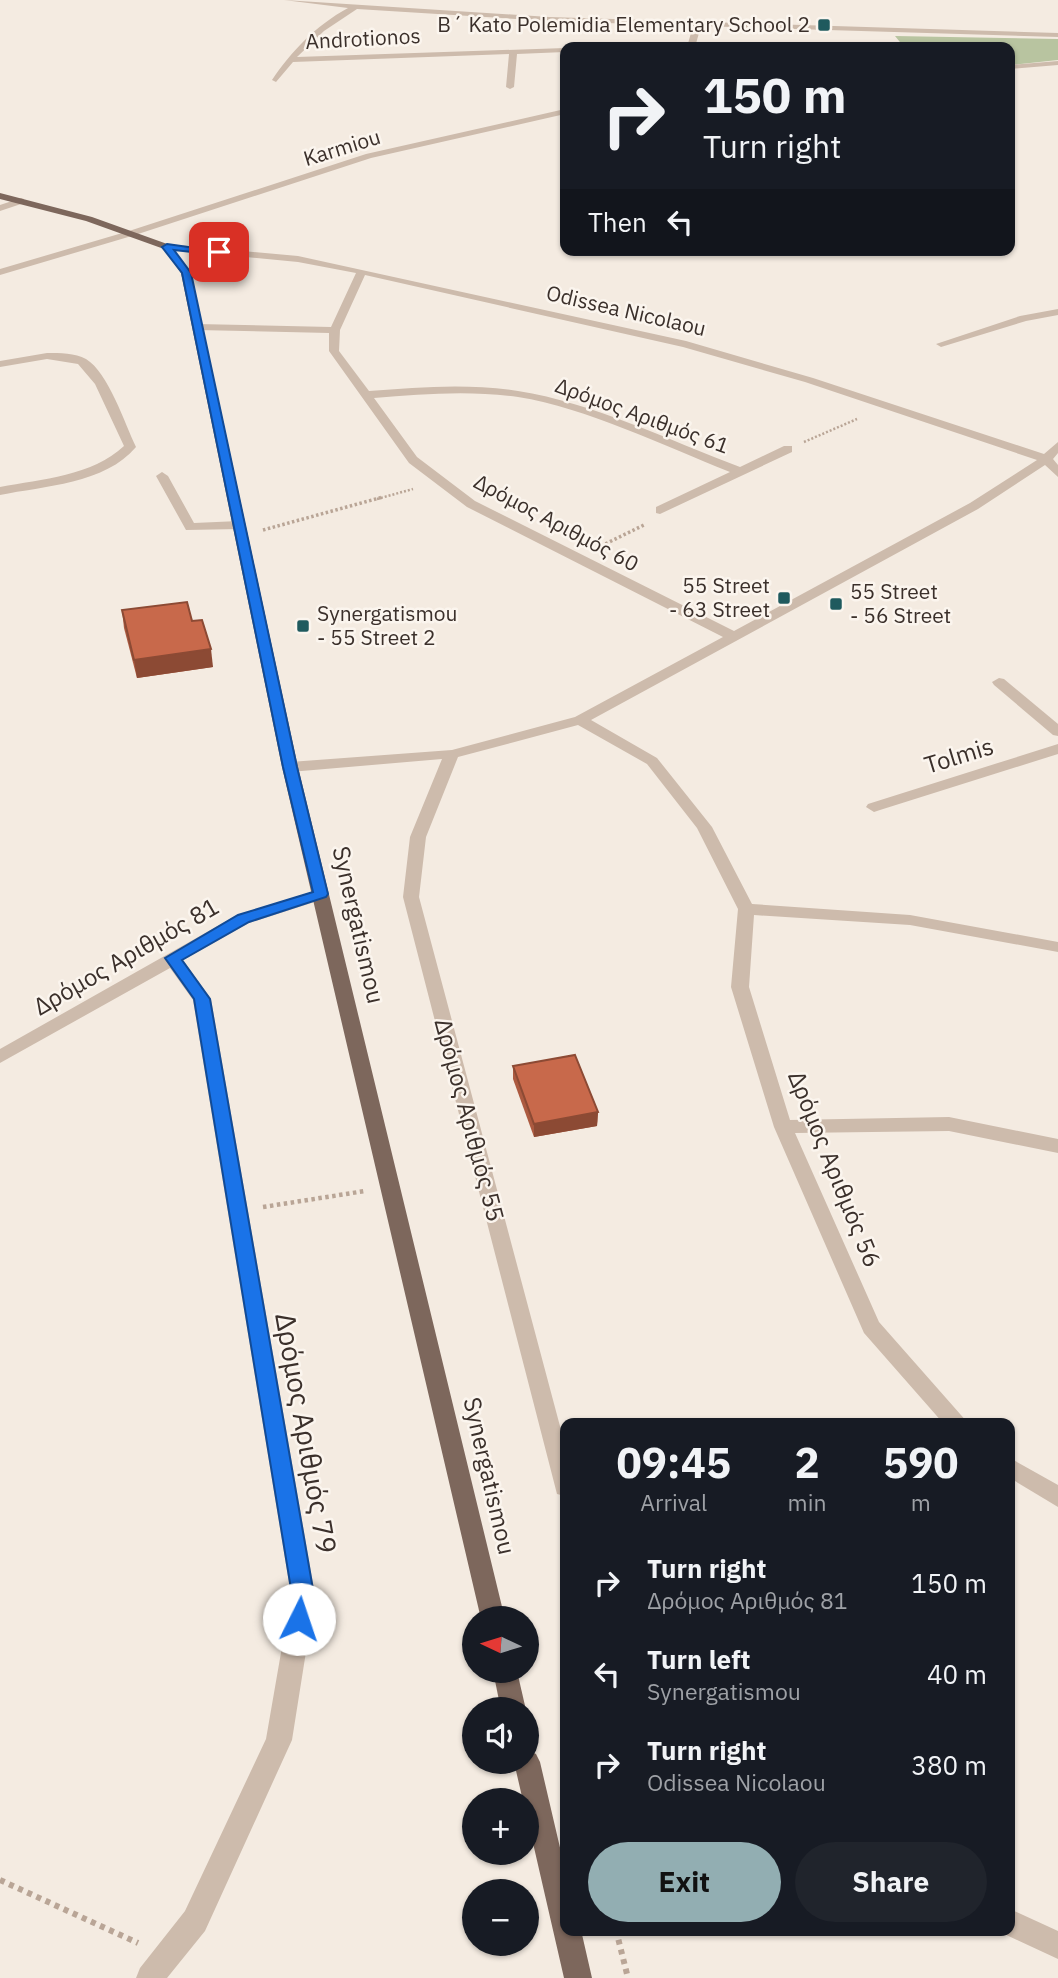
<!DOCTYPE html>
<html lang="en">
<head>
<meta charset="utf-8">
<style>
  body { margin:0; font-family:"IBM Plex Sans",sans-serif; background:#20242c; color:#f1f3f6; height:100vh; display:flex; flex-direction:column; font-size:26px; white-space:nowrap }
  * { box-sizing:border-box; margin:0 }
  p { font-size:23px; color:#9ea1a6 }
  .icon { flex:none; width:38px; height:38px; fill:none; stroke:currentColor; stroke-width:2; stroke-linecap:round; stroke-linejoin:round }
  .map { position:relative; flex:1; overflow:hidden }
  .details { position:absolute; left:560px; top:1418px; width:455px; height:518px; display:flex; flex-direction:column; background:#171b24; border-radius:14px; box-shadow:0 2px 5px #0004 }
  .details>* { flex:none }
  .hud { position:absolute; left:560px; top:42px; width:455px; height:214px; border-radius:14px; box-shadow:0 2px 5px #0004; background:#171b24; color:#f1f3f6; overflow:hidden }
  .needle { width:46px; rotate:274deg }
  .buttons { position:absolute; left:462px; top:1606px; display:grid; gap:14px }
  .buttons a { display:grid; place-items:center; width:77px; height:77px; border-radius:50%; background:#171b24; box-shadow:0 2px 5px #0004; font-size:35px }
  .pin { position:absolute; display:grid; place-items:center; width:60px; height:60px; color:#fff; margin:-30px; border-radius:14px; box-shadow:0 4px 10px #0006 }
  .me { position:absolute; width:77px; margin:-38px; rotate:4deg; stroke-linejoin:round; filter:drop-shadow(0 0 5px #0008) }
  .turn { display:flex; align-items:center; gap:24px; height:147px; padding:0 28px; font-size:32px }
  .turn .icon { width:91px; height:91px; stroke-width:2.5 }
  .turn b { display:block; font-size:49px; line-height:60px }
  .then { display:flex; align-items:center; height:66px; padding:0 28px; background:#0003; gap:14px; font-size:26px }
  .eta { display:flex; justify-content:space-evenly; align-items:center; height:119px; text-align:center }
  .eta b { font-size:42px; font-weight:700; line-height:49px }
  .primary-button { display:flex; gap:14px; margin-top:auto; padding:14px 28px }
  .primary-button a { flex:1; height:80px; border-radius:42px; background:#92aeb2; color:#111; font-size:28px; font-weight:700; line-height:80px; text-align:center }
  .primary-button a+a { background:#20242c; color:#f1f3f6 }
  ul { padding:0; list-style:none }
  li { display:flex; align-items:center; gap:21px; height:91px; padding:0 28px }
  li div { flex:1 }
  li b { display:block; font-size:26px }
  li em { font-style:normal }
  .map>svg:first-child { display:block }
  .green { fill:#b8c4a0 }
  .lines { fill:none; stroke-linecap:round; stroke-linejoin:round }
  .path-far3 { stroke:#b9a596; stroke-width:2.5; stroke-dasharray:2 2; stroke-linecap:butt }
  .path-far2 { stroke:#b9a596; stroke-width:3.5; stroke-dasharray:2.5 2.5; stroke-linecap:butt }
  .path-far1 { stroke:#b9a596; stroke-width:4.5; stroke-dasharray:3.5 3.5; stroke-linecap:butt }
  .path { stroke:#b9a596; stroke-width:6; stroke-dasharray:5 5; stroke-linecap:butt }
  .minor { fill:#cdbbac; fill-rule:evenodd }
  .major { fill:#7d675c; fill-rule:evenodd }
  .wall { fill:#ac5a40 }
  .shaded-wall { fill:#8c4a34 }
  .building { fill:#c8694b; stroke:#8c4a34; stroke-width:2 }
  .route { fill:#1a73e8; stroke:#114b97; stroke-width:2 }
  .poi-dot { fill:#1f5a5e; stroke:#fbf5ee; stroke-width:2.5 }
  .labels { text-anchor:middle; stroke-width:5; stroke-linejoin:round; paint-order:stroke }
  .far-poi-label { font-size:21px; fill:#3b302b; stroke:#fbf5ee; text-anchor:end }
  .far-street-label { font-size:21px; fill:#3b302b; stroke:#fbf5ee }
  .street-label { font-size:24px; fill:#3b302b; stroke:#fbf5ee }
  .near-street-label { font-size:28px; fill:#3b302b; stroke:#fbf5ee }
</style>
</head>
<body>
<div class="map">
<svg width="1058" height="1978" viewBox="0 0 1058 1978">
  <rect width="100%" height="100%" fill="#f4ebe1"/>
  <polygon class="green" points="895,36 1058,39 1058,60 1010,65 1010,47 904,47"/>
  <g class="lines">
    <g class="path-far3">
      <polyline points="804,442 857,419"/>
      <polyline points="377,499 413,489"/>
    </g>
    <g class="path-far2">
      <polyline points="263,530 383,497"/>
      <polyline points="601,546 644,525"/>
    </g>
    <polyline class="path-far1" points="263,1207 365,1191"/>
    <g class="path">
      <polyline points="0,1880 138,1943"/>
      <polyline points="616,1930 628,1978"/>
    </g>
    <g class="minor">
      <path d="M284,0L549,17L1058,33V37L701,26L695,47H687L693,26L549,21L357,9L324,31L297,57L565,48V52L517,54L514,87L510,89L506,87L509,54L293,62L276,82L272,80C291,52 315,26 348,8Z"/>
      <polygon points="1058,61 1058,65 1010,69 1010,65"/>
      <polygon points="565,109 565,114 371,158 135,235 0,275 0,269 129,231 366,154"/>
      <polygon points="21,198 24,199 24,203 0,211 0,205"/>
      <path d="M167,244L298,256L686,341L813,378L1044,454L1058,442V453L1053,459L1058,465V477L1045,465L978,509L591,720L657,758L712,827L752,904L910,915L1058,942V952L910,925L754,915L749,987L790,1120L949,1117L1058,1139V1153L949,1131L795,1133L879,1322L968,1423H943L864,1333L774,1127L731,987L738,909L697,828L647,764L578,725L458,757L426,837L419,897L565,1445V1496L557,1494L403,897L410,837L442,759L290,772L282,767L290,762L452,750L575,717L723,637L467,507L409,463L329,351V333L197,330L192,327L197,324L331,327L356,273L298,262L164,249V245ZM365,275L683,347L805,382L1037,460L970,503L734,631L475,501L417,457L374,398C422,394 469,390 518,397C587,408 664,446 730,472L656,507V513L660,514L792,452V446H784L740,467C668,440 594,403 518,391C468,383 419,387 369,391L339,351L340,330Z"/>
      <polygon points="1058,309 1058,315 1026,321 941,347 936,344 1020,316"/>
      <path d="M47,353C60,353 75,353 86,359C108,372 125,424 136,447C105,484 44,486 0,495V487C42,479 92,476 124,446L95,384L78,364L47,359L0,367V361Z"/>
      <polygon points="162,472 168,476 194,523 239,521 245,525 239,529 186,530 156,476"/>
      <polygon points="999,678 1004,679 1058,724 1058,736 1053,735 994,685 992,682"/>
      <polygon points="1058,744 1058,754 880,810 874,812 866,807 868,804"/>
      <polygon points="321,889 329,894 327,898 249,923 183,960 211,999 315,1595 292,1740 205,1931 167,1978 136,1978 140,1968 185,1911 266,1739 291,1595 193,1000 170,968 0,1063 0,1049 237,915"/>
      <polygon points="1010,1458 1058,1485 1058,1507 1010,1478"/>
      <polygon points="1010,1909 1058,1931 1058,1959 1000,1932 1010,1930"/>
    </g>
    <g class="major">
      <polygon points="0,193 92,217 170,245 191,273 298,767 505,1619 481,1619 282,767 181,273 164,249 86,221 0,199"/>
      <polygon points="493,1671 517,1671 526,1710 501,1710"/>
      <polygon points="527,1750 536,1754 540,1762 565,1869 565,1930 581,1930 592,1978 564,1978 527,1817 527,1801 523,1801 514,1762 527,1762"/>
    </g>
  </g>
  <g class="wall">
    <polygon points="122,610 192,621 213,667 137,678 124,628"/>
    <polygon points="513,1066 598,1112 597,1126 534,1137 513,1079"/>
  </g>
  <g class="shaded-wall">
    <polygon points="211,649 213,667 137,678 134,660"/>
    <polygon points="598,1112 597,1126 534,1137 534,1124"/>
  </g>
  <g class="building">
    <polygon points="187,602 192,621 202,620 211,649 134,660 122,610"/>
    <polygon points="575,1055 598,1112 534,1124 513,1066"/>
  </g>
  <polygon class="route" points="167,244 224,252 219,255 174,250 191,273 297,767 328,894 326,897 249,922 182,960 210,999 314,1595 307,1626 299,1629 291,1626 288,1619 292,1595 194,999 165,958 238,915 313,892 283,767 182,273 162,247"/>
  <g class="poi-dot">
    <rect x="817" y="18" width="14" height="14" rx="3.5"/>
    <rect x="777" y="591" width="14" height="14" rx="3.5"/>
    <rect x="829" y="597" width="14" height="14" rx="3.5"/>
    <rect x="296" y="619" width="14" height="14" rx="3.5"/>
  </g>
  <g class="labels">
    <g class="far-poi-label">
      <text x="810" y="32">B´ Kato Polemidia Elementary School 2</text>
      <text x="770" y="593">55 Street<tspan x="770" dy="24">- 63 Street</tspan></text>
      <text x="850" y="599" text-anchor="start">55 Street<tspan x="850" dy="24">- 56 Street</tspan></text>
      <text x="317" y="621" text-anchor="start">Synergatismou<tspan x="317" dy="24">- 55 Street 2</tspan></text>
    </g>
    <g class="far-street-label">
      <text transform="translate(363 39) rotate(-3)" y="7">Androtionos</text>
      <text transform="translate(342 148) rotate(-17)" y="7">Karmiou</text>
      <text transform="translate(626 311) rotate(13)" y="7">Odissea Nicolaou</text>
      <text transform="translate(642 416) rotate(20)" y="7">Δρόμος Αριθμός 61</text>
      <text transform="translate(556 523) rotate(28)" y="7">Δρόμος Αριθμός 60</text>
    </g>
    <g class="street-label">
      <text transform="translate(959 756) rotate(-17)" y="8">Tolmis</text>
      <text transform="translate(358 925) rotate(77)" y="8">Synergatismou</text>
      <text transform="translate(126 957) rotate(-30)" y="8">Δρόμος Αριθμός 81</text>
      <text transform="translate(469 1120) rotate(75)" y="8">Δρόμος Αριθμός 55</text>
      <text transform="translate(834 1169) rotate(68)" y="8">Δρόμος Αριθμός 56</text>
      <text transform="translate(489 1476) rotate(77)" y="8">Synergatismou</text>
    </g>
    <g class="near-street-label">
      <text transform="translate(306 1433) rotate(80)" y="10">Δρόμος Αριθμός 79</text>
    </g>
  </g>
</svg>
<div class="buttons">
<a><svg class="needle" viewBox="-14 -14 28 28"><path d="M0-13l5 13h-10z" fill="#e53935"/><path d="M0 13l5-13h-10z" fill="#9ea1a6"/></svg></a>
<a><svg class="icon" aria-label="sound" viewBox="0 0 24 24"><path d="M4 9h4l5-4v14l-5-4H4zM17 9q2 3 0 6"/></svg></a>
<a>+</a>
<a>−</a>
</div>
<div class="pin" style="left:219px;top:252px;background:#d93025"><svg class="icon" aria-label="arrive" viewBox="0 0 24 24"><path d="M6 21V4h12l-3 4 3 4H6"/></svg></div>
<svg class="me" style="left:299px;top:1619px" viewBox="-20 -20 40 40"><circle r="19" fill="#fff"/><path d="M0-13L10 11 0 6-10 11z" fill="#1a73e8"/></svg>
<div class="hud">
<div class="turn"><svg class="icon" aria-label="right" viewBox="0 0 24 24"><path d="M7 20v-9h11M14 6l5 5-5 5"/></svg><div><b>150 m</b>Turn right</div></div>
<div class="then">Then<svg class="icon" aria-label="left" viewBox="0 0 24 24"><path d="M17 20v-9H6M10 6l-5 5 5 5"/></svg></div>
</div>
<section class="details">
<div class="eta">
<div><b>09:45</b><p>Arrival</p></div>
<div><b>2</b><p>min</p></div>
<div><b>590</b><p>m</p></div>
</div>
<ul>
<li><svg class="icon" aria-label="right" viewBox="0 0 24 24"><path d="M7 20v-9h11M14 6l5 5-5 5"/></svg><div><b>Turn right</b><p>Δρόμος Αριθμός 81</p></div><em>150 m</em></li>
<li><svg class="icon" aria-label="left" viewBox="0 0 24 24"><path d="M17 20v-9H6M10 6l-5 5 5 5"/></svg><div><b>Turn left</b><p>Synergatismou</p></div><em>40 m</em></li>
<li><svg class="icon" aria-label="right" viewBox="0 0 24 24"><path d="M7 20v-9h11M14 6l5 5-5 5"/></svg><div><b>Turn right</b><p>Odissea Nicolaou</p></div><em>380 m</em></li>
</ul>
<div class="primary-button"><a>Exit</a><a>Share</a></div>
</section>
</div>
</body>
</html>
